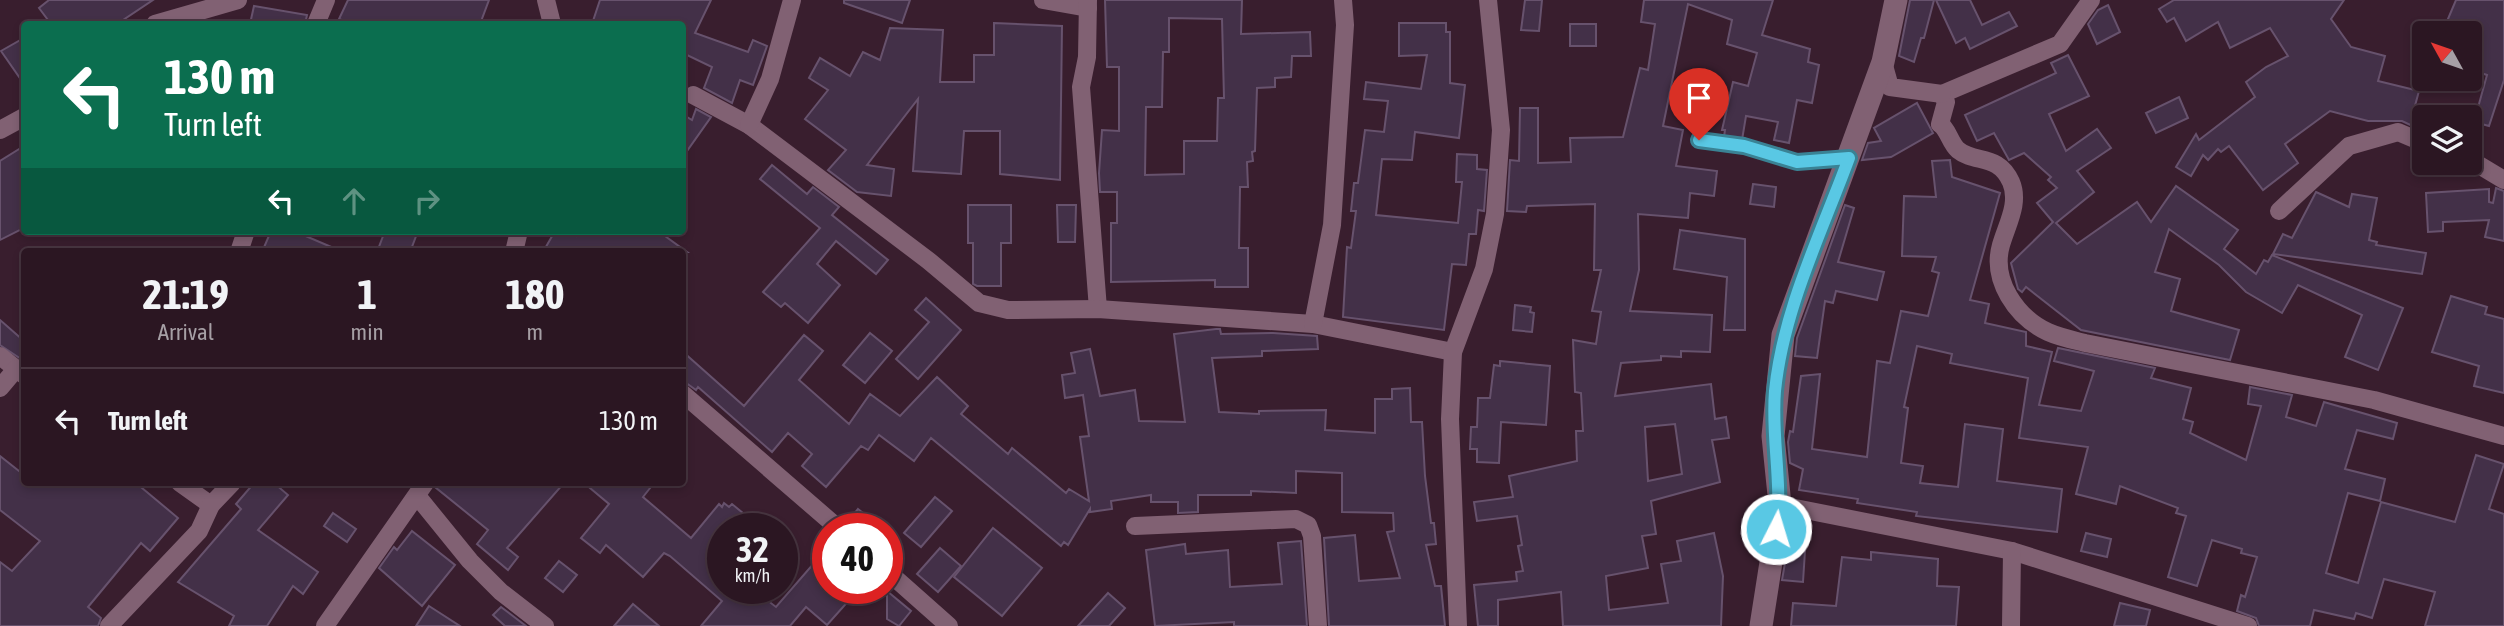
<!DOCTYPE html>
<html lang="en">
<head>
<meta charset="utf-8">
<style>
  body { margin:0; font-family:"Asap Condensed",sans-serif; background:#331f2a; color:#f1f3f6; height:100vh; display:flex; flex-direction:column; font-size:26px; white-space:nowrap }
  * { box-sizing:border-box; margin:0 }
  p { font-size:23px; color:#a69fa5 }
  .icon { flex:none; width:38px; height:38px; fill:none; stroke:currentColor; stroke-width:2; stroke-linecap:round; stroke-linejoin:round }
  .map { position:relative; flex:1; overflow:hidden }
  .drawer { position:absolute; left:21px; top:248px; width:665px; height:238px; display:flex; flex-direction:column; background:#2b1622; border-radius:7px; box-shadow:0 4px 10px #0003,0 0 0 2px #473540 }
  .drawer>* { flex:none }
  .banner { position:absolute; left:21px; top:21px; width:665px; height:214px; border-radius:7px; box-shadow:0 4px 10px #0003,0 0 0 2px #473540; background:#0b6e4f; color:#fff; overflow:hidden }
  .needle { width:46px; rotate:310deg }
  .buttons { position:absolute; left:2412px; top:21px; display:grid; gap:14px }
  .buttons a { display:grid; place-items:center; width:70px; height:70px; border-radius:7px; background:#2b1622; box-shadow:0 4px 10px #0003,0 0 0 2px #473540; font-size:35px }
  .speed { position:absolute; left:707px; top:513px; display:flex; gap:14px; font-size:35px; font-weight:700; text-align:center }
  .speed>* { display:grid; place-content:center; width:91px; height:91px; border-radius:50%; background:#2b1622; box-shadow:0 4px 10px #0003,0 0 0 2px #473540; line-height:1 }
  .speed small { font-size:18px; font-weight:400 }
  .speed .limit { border:10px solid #d22; background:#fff; color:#111 }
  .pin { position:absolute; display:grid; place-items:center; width:60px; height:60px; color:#fff; margin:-72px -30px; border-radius:50% 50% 50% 0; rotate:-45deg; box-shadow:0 0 7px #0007 }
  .pin .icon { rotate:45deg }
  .me { position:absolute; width:77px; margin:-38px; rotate:5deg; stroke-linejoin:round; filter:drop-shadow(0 0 5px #0008) }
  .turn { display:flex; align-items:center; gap:24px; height:147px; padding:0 28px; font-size:32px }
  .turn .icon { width:91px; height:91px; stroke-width:2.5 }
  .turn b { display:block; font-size:49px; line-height:60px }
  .lanes { display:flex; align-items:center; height:66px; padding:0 28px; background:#0003; justify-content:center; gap:35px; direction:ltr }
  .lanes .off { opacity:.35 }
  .eta { display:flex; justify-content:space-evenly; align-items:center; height:119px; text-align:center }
  .eta b { font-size:42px; font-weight:700; line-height:49px }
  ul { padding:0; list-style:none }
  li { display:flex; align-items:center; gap:21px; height:105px; padding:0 28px; border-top:2px solid #473540 }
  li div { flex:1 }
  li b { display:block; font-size:26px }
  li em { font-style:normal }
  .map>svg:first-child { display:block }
  .building { fill:#433048; stroke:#67526d; stroke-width:2; fill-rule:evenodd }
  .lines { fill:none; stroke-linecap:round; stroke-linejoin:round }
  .service { stroke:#816173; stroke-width:9 }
  .minor { stroke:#816173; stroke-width:18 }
  .tertiary { stroke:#816173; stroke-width:23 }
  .route-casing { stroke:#3a8294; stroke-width:18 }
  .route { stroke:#59c8e4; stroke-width:12 }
</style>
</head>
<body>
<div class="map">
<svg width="2504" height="626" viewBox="0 0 2504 626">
  <rect width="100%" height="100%" fill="#391e2e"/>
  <g class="building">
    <polygon points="49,0 153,0 117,24 51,24 39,8"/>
    <polygon points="348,0 489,0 480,24 352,24 339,19"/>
    <polygon points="600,0 711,0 695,33 748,52 753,40 767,46 753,85 740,80 732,103 704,88 712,67 685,54 682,58 682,24 592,24"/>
    <polygon points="844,0 910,0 902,23 844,3"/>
    <path d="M1105,0H1242L1241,34L1310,32L1311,56H1292L1291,77L1275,78V87L1257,88L1255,151L1252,152L1253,161L1247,162L1248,187H1240L1239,248H1248V287H1215V280L1111,282V223H1117V192H1100L1099,173L1102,130L1119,131V67H1107ZM1169,18L1222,19L1224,98H1218L1217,141H1184V174L1145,175L1146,107H1162L1163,52H1169Z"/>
    <polygon points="1525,0 1542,0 1539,31 1521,30"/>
    <path d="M1644,0H1773L1762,35L1810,49L1808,62L1819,65L1812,103L1797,100L1789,143L1774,140L1778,122L1746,116L1742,140L1724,137L1725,130H1722L1733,82L1748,86L1757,53L1727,44L1732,20L1688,4L1663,126L1683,130L1676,166L1717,171L1714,196L1690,193L1688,218L1638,214L1639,270L1630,311L1712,315L1710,352L1681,351V357L1661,356V360L1621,363L1615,396L1711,384L1715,419L1726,417L1729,438L1712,440L1720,482L1651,501L1656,534L1642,536L1648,568L1606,576L1609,610L1668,603L1661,564L1681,561L1677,541L1714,533L1723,576L1721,626H1563L1561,592L1498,600V626H1478L1474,585L1517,581L1516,572L1523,571L1518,546L1522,545L1517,516L1477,521L1474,502L1513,497L1509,476L1577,461L1576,431H1583L1581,393L1575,392L1573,340L1596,344L1601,312L1592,311L1601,270H1594L1595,204L1527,206L1526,212L1507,211L1510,160L1519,161L1520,108H1538V163L1571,162L1570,138L1623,137L1640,68L1648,70L1655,24L1641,22ZM1675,424L1682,474L1648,481L1645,427Z"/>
    <polygon points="1910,0 1934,0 1924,38 1921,38 1914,62 1899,56"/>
    <polygon points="1936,0 1970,0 1982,25 2009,12 2017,26 1970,49 1965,38 1956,43"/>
    <polygon points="2174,0 2344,0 2331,19 2351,47 2385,56 2378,81 2419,91 2413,113 2422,115 2419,129 2402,121 2368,121 2330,111 2285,144 2298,163 2263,190 2229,146 2221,152 2218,149 2208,160 2203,155 2191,176 2176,167 2196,134 2199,140 2255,97 2246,82 2266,67 2288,56 2270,28 2230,48 2218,22 2186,41 2174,18 2167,22 2159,9"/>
    <polygon points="2456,0 2504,0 2504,80 2489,126 2474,122 2487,75 2469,69 2469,33 2442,33"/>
    <polygon points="2108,5 2120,32 2097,44 2088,24 2098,10"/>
    <polygon points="254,6 307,15 305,24 250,24"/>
    <polygon points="994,23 1062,26 1060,180 1000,174 1000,131 964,131 961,174 913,171 918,99 867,165 894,169 891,196 857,192 828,170 846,150 805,119 828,90 809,78 820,58 850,76 863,52 880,60 890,28 943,30 940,82 974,82 974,55 994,55"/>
    <polygon points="1399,23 1446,23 1446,32 1450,32 1450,83 1465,85 1462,112 1459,138 1415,132 1412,160 1382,159 1376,215 1458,223 1462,182 1456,182 1457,154 1477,155 1477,169 1487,170 1484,211 1478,210 1476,234 1469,234 1466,265 1452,264 1444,330 1343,317 1347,247 1351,248 1356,211 1351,211 1354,183 1358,183 1365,130 1384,132 1388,101 1364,99 1366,82 1421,89 1427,55 1399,56"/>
    <rect x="1570" y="24" width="26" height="22"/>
    <polygon points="24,38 24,84 1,51"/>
    <polygon points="2068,55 2089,96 2049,114 2066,151 2097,129 2111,148 2077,171 2094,192 2056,223 2077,244 2137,202 2151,222 2176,186 2238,230 2224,249 2256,274 2264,260 2268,262 2272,255 2403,308 2378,370 2345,357 2362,315 2298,285 2282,313 2246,292 2219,265 2169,229 2155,272 2180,279 2171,311 2239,330 2230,360 2081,330 2026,287 2022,292 2018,289 2011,263 2053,222 2037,203 2057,188 2048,180 2051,177 2024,153 2009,160 1994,133 1977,141 1965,115 2056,73 2051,63"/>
    <polygon points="2179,97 2188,118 2156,133 2146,113"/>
    <polygon points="1917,103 1933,133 1891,157 1862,160 1868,143 1881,141 1874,128"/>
    <polygon points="696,109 711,117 682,158 682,114 692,120"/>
    <polygon points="24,146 24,228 0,240 0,161"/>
    <polygon points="1950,160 1952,177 2000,193 1970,300 1989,304 1985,323 2026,332 2026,346 2052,352 2039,405 2081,411 2094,371 2054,361 2058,348 2155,368 2151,378 2191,388 2183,419 2193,422 2190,433 2246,460 2261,406 2248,404 2250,387 2292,395 2286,417 2316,426 2324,402 2397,423 2393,439 2357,430 2345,469 2385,479 2380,501 2348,493 2326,573 2358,583 2381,502 2455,522 2476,455 2504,464 2489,509 2504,514 2504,626 2425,626 2435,592 2384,579 2372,618 2356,613 2354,619 2314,610 2310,626 2259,626 2256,618 2237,611 2241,595 2245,597 2257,557 2241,553 2242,549 2212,540 2197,586 2168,577 2186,516 2176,513 2178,508 2120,486 2116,504 2076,494 2088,447 2019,438 2028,378 1950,363 1952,354 1917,346 1904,407 1908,408 1901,463 1923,466 1920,483 1958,487 1965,424 2003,429 1997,481 2062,489 2057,532 1916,516 1917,512 1857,503 1858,499 1799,490 1803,469 1790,463 1788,442 1790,431 1793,432 1801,376 1820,374 1812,449 1867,457 1877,361 1890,363 1901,311 1928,316 1939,273 1932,271 1936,257 1902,256 1904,196 1936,197 1932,161"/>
    <polygon points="772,165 807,194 813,187 839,207 832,215 888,260 876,274 836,241 817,264 840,285 808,323 785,303 781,307 763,292 820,228 760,179"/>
    <polygon points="1753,184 1776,187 1774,207 1750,204"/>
    <polygon points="2496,188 2504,191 2504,241 2485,237 2489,220 2443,222 2443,231 2428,232 2426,193 2489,189 2489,202 2493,203"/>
    <polygon points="2316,192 2349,207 2352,194 2377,198 2369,240 2377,242 2376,245 2426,253 2422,274 2273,254 2283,234 2292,238"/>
    <polygon points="968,205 1011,205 1011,243 1001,243 1001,286 977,286 973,284 973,243 968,243"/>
    <polygon points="1057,205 1076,205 1075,242 1058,242"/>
    <polygon points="1845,205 1854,208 1838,262 1884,272 1877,300 1836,291 1833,303 1825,301 1817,358 1795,356 1797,338"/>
    <polygon points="1680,230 1745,239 1745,330 1724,330 1727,277 1674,269"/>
    <polygon points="271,231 294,231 343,252 262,252"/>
    <polygon points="385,231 418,231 410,252 377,252"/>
    <polygon points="555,231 566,231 576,236 579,231 658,231 687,252 543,252"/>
    <polygon points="2451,296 2487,307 2485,314 2504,319 2504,393 2474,386 2479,366 2432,352"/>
    <polygon points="926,298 961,330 918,379 896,359 929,322 915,310"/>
    <polygon points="1515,305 1531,307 1530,312 1534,313 1532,332 1513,330"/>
    <polygon points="0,320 24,341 24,361 0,345"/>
    <polygon points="1216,329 1220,329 1221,334 1273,333 1317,336 1318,349 1262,351 1262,356 1212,358 1219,412 1259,414 1259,411 1326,410 1325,430 1375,433 1375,399 1392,399 1392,389 1410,388 1411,422 1422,422 1425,476 1431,523 1434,523 1436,544 1426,545 1435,586 1441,586 1445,626 1329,626 1324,538 1355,535 1359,581 1400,578 1387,532 1394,531 1393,513 1342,512 1342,473 1296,471 1296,493 1251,491 1251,495 1198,495 1198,512 1178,513 1178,502 1151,502 1151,495 1111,501 1112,509 1090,512 1090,509 1068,545 1064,542 1061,546 931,438 914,461 879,435 868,450 861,446 826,487 802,466 812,454 788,433 772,452 698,387 696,390 682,380 682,351 744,406 804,335 823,351 799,380 849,424 870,394 900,416 937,377 968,406 961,414 1008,454 1012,448 1066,493 1069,489 1089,501 1080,437 1089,436 1083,395 1065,398 1062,375 1075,373 1071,353 1090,349 1100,396 1135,390 1139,421 1185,422 1174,334"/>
    <polygon points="870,333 892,351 865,383 843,365"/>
    <polygon points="1500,361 1550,366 1546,425 1501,422 1499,463 1477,462 1477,449 1470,449 1471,427 1477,427 1478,398 1490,398 1494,365 1500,366"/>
    <polygon points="0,456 24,475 24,483 136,483 178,518 150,551 141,543 88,607 101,618 98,626 0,626 0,562 12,571 40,541 0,510"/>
    <polygon points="254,483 274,483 288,495 258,530 318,572 303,594 293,586 267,626 229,626 234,616 178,582 241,509 236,504"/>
    <polygon points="436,483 564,483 507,548 518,557 508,570 477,544 488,530 435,487"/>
    <polygon points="584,483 654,483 643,497 691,538 719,504 722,507 724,503 729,507 732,504 761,528 723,528 723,588 751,588 776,607 828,547 828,588 860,588 827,625 806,607 790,626 701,626 722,601 670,556 664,553 643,577 606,545 600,553 581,538 609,504"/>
    <polygon points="935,497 952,511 921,547 904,533"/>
    <polygon points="858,509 882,528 856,528 847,522"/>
    <polygon points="333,513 356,529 347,542 324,526"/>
    <polygon points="993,528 1042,568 1002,616 954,577"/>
    <polygon points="412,531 455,565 422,606 379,568 394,547 397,550"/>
    <polygon points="2086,533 2111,539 2107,557 2081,551"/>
    <polygon points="1790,534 1806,535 1803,582 1782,580"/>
    <polygon points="1301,541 1307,626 1234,626 1234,622 1155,626 1146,550 1185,544 1186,554 1228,550 1230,587 1282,584 1278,543"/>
    <polygon points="940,548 961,566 938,592 917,574"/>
    <polygon points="1871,552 1938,559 1937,586 1959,587 1956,626 1791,626 1793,603 1836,606 1842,557 1871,560"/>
    <polygon points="559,561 577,575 563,592 545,578"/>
    <polygon points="887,591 911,611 899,626 887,619"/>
    <polygon points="1108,593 1125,608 1109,626 1078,626"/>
    <polygon points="2120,603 2150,610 2146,626 2114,626"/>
    <polygon points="633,604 659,626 614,626"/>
    <polygon points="429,606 460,626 416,626"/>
    <polygon points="501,607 526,626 505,626 493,615"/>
  </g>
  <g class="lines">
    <polyline class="service" points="1699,140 1744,147 1797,162 1847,158"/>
    <g class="minor">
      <polyline points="546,0 552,24"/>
      <polyline points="1043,0 1088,8"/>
      <polyline points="1088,0 1087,57 1081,87 1098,309"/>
      <path d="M2091,0L2060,44L1942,94L1946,102L1940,124C1948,129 1950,143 1958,150C1975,164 1998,153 2011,182C2020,203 2007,224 2001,245C1991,280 2016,317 2048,332C2059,337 2073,340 2085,343L2374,400L2504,436"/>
      <polyline points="155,24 238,0"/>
      <polyline points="316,24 326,0"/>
      <polyline points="1883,62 1890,87 1942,94"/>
      <polyline points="693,95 749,125 929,261 979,303 1008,310 1098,309 1313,324 1453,352"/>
      <polyline points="749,125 770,79 792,0"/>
      <polyline points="0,130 24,117"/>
      <polyline points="2469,159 2504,180"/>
      <polyline points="2279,211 2349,146 2398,132 2424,143"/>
      <polyline points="239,252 246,231"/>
      <polyline points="514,252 519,231"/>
      <polyline points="1313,324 1332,225 1345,25 1343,0"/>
      <polyline points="0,356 24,375"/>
      <polyline points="0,388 16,369"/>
      <polyline points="682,393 838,528"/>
      <polyline points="180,483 211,505"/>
      <polyline points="418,497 470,561 501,592 545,626"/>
      <polyline points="1780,505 2012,551 2248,626"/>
      <polyline points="1135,526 1296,519 1308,525 1312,536 1318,626"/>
      <polyline points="887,571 949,626"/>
      <polyline points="109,626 199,531 211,505 232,483"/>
      <polyline points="325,626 425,483"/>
      <polyline points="1458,626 1450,419 1453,352 1484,269 1495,214 1501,130 1488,0"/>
      <polyline points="2011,626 2012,551"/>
    </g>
    <polyline class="tertiary" points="1761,626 1780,505 1773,436 1783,335 1883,62 1896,0"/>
  </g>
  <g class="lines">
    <defs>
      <path id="route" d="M1699,140L1744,146L1797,162L1849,158C1821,234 1783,310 1775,391C1771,438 1783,484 1776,529"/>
    </defs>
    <use href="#route" class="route-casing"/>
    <use href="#route" class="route"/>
  </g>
</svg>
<div class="buttons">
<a><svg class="needle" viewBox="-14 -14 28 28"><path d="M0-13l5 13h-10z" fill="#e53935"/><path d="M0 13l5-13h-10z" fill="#a69fa5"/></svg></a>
<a><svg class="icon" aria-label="layers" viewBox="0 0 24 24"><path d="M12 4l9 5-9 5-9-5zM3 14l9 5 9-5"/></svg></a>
</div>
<div class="speed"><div>32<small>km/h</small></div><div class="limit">40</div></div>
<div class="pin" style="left:1699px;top:140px;background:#d93025"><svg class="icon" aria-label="arrive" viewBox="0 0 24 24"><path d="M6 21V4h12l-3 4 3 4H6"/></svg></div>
<svg class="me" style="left:1776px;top:529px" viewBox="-20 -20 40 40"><circle r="17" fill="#59c8e4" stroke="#fff" stroke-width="3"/><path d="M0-11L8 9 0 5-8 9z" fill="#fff"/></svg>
<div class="banner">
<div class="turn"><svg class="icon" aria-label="left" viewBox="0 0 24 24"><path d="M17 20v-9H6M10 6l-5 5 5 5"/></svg><div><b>130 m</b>Turn left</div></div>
<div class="lanes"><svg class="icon" aria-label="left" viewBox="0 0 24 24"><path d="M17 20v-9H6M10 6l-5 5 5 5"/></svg><svg class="icon off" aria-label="ahead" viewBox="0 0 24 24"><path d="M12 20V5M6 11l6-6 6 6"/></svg><svg class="icon off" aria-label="right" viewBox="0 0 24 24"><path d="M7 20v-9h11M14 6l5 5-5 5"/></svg></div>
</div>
<section class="drawer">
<div class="eta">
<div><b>21:19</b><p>Arrival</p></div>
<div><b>1</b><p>min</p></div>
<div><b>180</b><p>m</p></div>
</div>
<ul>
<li><svg class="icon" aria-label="left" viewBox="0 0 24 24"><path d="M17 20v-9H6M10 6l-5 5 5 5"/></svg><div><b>Turn left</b></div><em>130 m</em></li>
</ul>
</section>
</div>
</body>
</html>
